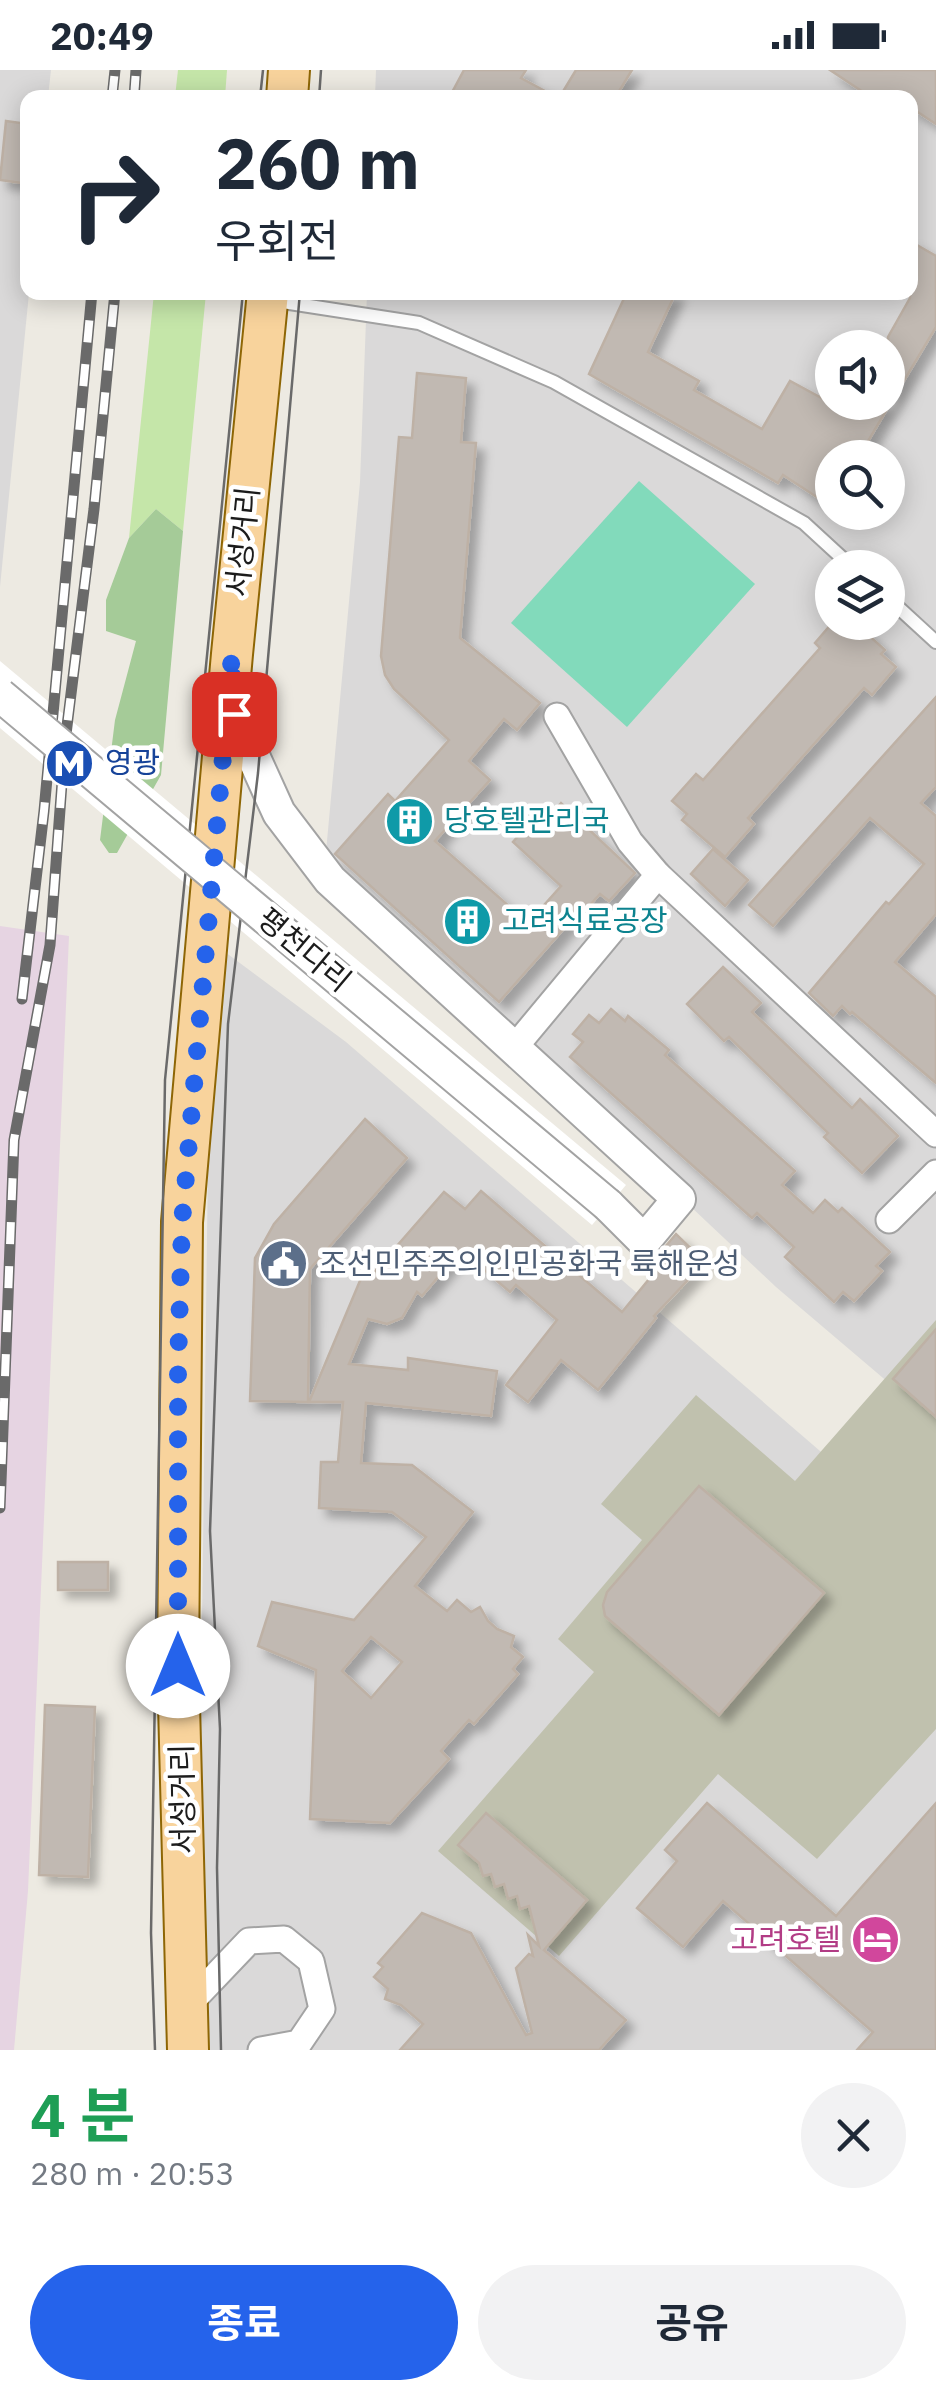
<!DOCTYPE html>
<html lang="ko">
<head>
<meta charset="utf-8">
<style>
  body { margin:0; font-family:"IBM Plex Sans","Noto Sans KR",sans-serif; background:#f2f2f3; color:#1f2937; height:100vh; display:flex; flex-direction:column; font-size:38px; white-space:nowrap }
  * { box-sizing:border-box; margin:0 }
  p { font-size:32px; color:#747a83 }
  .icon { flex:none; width:55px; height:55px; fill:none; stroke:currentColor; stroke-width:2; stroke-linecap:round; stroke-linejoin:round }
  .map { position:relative; height:1980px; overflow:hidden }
  .panel { display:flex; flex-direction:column; background:#fff; flex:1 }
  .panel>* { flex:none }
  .hud { position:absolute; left:20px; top:20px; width:898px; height:210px; border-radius:20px; box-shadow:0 5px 25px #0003; background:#fff; color:#1f2937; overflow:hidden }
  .buttons { position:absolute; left:815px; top:260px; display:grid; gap:20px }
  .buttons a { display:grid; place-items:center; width:90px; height:90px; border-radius:50%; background:#fff; box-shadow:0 5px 25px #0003; font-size:50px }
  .pin { position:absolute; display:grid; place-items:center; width:85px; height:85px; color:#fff; margin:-42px; border-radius:20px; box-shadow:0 5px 15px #0006 }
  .me { position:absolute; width:110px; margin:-55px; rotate:0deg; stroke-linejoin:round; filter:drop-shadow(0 0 8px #0008) }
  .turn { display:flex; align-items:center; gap:35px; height:210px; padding:0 30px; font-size:45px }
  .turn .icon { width:130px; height:130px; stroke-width:2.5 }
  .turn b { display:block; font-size:70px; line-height:85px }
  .round { display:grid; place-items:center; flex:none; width:105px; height:105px; border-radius:52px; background:#f2f2f3 }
  .headline { display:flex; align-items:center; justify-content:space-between; height:170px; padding:0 30px }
  h1 { font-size:60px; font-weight:700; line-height:75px; color:#1e9e55 }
  .button { display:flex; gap:20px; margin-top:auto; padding:20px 30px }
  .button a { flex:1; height:115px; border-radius:60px; background:#2563eb; color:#fff; font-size:40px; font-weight:700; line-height:115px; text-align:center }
  .button a+a { background:#f2f2f3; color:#1f2937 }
  .status { display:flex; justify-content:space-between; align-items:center; height:70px; padding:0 50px; background:#fff; direction:ltr }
  .status svg { height:28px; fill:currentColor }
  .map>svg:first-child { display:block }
  .residential { fill:#dad9d9; fill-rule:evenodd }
  .industrial { fill:#e6d4e2 }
  .construction { fill:#c0c1ae }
  .grass { fill:#c5e6a9 }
  .forest { fill:#a5cb98 }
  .pitch { fill:#82dabb }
  .pier { fill:#fff }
  .building { fill:#c1b9b2; stroke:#beb1a5; stroke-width:2.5; fill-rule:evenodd; filter:url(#shadow) }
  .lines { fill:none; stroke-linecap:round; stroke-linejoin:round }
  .service-casing { stroke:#a3a3a3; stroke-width:16 }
  .minor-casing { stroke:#a3a3a3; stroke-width:29 }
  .tertiary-casing { stroke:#a3a3a3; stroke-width:36 }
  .primary-casing { stroke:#8e6605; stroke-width:44 }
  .service { stroke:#fff; stroke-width:12 }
  .minor { stroke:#fff; stroke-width:25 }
  .tertiary { stroke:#fff; stroke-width:32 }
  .primary { stroke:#f8d39c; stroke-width:40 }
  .tram { stroke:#6a6a6a; stroke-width:2.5 }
  .rail-casing { stroke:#6a6a6a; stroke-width:11 }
  .rail { stroke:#fff; stroke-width:8; stroke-dasharray:22; stroke-linecap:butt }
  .tertiary-bridge-casing { stroke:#a3a3a3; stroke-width:36; stroke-linecap:butt }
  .tertiary-bridge { stroke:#fff; stroke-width:32 }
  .route { stroke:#2563eb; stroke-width:18; stroke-dasharray:0 32.4 }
  .labels { text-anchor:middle; stroke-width:9; stroke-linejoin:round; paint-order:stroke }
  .street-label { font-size:30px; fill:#1c1c1c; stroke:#fff }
  .transit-label { font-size:30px; fill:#164399; stroke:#fff; text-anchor:start }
  .culture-label { font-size:30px; fill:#0d838f; stroke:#fff; text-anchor:start }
  .service-label { font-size:30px; fill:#4e5e75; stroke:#fff; text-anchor:start }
  .hotel-label { font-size:30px; fill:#b23c85; stroke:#fff; text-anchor:end }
</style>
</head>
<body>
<div class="status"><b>20:49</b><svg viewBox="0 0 49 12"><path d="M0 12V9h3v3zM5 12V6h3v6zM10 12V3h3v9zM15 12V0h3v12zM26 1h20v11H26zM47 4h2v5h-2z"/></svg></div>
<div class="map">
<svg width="936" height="1980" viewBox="0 0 936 1980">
  <defs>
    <filter id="shadow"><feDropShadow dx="8" dy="8" stdDeviation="5" flood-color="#0004"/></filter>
  </defs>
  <rect width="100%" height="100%" fill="#edeae2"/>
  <g class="residential">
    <polygon points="0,0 51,0 48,27 28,28 29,223 0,517"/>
    <path d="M376,0H936V1353L776,1217L346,812L326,782L360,412L367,223L910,222V28L375,27ZM832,278H888V332H832ZM832,388H888V442H832ZM832,498H888V552H832Z"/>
    <polygon points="225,882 346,972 936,1481 936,1980 205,1980 200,1707 209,1013"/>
  </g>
  <polygon class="industrial" points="0,856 69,866 28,1821 14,1980 0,1980"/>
  <polygon class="construction" points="936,1250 936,1659 817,1789 718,1704 559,1886 438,1781 594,1602 558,1569 642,1470 601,1434 696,1325 795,1411"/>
  <g class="grass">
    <polygon points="178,0 227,0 225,27 175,27"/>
    <polygon points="154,223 206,223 183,461 156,439 129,468"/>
  </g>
  <polygon class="forest" points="156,439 183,461 161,705 117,783 109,783 100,770 115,650 136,571 106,561 106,530 129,468"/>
  <polygon class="pitch" points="639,411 755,514 627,657 511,553"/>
  <polygon class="pier" points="0,591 626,1115 592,1155 0,658"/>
  <g class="building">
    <polygon points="464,0 526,0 521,8 558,28 449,28"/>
    <polygon points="576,0 632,0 615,28 559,28"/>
    <polygon points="830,0 936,0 936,54 910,37 910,28 872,28"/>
    <polygon points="6,51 28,54 22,113 0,110"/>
    <polygon points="910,171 936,186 936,257 858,388 832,388 832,437 783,405 778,413 589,304 627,222 676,222 648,282 699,311 694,320 762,359 790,311 829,332 888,332 888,267 910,228"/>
    <polygon points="417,303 466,308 461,372 476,373 460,568 540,633 517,660 504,649 469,691 490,710 435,771 528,853 561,816 513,772 536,746 544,753 561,733 635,803 609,831 600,824 579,847 576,845 499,932 335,784 388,724 395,731 449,670 394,619 385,605 381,586 399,367 412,368"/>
    <polygon points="833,552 854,552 885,580 881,584 896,597 872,625 864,618 748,748 754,754 725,787 682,750 687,744 672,731 696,704 703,710 820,578 815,573"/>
    <polygon points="936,627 936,717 921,733 936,746 936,844 895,892 936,927 936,1013 852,942 850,944 842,936 833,946 809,923 886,832 889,834 924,794 870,748 773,856 749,835"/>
    <polygon points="713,779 748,810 725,836 691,804"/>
    <polygon points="723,897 761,933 752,942 852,1038 860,1029 898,1066 862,1103 824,1067 828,1063 729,967 724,971 687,934"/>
    <polygon points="611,939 625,951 628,946 669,980 665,985 795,1101 782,1115 813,1143 825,1130 838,1142 842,1138 890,1182 876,1196 882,1201 854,1231 843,1222 834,1232 785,1187 794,1177 757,1143 752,1148 570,987 583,972 573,964 589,945 599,953"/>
    <polygon points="365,1049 407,1088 310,1199 308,1332 250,1331 255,1188 274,1154"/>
    <path d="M481,1121L622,1242L654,1203L641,1191L659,1184L676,1164L705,1192L654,1246L656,1248L598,1320L561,1290L528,1332L506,1315L557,1250L516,1215L510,1222L461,1180L422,1226L417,1222L402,1248L387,1254L368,1249L349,1294L408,1300V1288L497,1301L491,1346L366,1333L361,1393L412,1395L473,1442L415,1516L447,1541L457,1530L471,1542L480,1537L488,1551L497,1559L514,1566L511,1577L523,1587L513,1599L518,1604L474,1654L469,1650L441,1681L449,1689L390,1753L310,1749L316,1600L258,1576L272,1532L354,1550L426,1467L392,1442L319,1438L321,1392H338L343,1332H309L362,1206L368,1209L444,1122L465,1139ZM371,1567L402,1592L371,1628L342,1601Z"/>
    <polygon points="936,1259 936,1347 893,1309"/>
    <polygon points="699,1416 824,1523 719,1645 605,1546 603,1535 607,1522"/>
    <rect x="58" y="1492" width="50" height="28"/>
    <polygon points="45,1635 95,1637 88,1807 39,1805"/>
    <polygon points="707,1733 836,1846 936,1733 936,1980 857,1980 873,1962 723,1831 683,1877 637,1838 677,1791 665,1780"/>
    <polygon points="486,1743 587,1830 544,1880 626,1950 599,1980 400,1980 423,1954 401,1935 385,1929 388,1919 374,1907 383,1897 378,1893 422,1843 471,1863 526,1965 532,1963 516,1898 529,1884 533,1886 528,1865 539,1876 529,1836 520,1839 517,1826 508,1829 504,1814 495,1817 491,1804 483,1806 479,1793 458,1775"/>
  </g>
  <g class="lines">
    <defs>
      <g id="service">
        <polyline points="270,230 419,253 554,312 804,453 853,498"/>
        <polyline points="888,528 936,572"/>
      </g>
      <g id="minor">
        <polyline points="557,646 630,772 658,805 936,1064"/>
        <polyline points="514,978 658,805"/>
        <polyline points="889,1150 936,1103"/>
        <polyline points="187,1936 249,1871 284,1869 311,1891 322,1939 299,1973 261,1980"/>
      </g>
      <polyline id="tertiary" points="234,628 234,644 279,743 330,810 679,1129 644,1171 608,1135"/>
      <g id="primary">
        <polyline points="287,28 289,0"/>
        <polyline points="188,1980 178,1596 182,1152 232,584 268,222"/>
      </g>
    </defs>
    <use href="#service" class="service-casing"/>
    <use href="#minor" class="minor-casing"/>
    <use href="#tertiary" class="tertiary-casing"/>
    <use href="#primary" class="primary-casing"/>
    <use href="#service" class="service"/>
    <use href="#minor" class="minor"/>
    <use href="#tertiary" class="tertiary"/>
    <use href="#primary" class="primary"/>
    <g class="tram">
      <polyline points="260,28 263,0"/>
      <polyline points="319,28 321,0"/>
      <polyline points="155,1980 151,1863 165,1010 243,222"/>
      <polyline points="221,1980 217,1798 220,1659 210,1461 228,954 258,703 300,222"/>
    </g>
    <defs>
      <g id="rail">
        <polyline points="112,28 115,0"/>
        <polyline points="134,28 136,0"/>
        <polyline points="22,929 44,741 92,222"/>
        <polyline points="0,1438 14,1070 50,875 65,672 94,439 115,222"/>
      </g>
    </defs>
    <use href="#rail" class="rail-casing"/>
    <use href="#rail" class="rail"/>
    <defs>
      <polyline id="tertiary-bridge" points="0,625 608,1135"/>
    </defs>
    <use href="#tertiary-bridge" class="tertiary-bridge-casing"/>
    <use href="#tertiary-bridge" class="tertiary-bridge"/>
  </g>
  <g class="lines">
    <polyline class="route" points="178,1596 178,1298 182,1152 232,584 234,644"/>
  </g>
  <defs>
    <symbol id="metro-disc" viewBox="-11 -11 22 22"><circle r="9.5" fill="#1a4fb4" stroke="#fff"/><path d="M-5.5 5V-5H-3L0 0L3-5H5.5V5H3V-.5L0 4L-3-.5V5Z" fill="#fff"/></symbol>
    <symbol id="building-disc" viewBox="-11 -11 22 22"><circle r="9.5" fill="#0f9aa8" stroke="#fff"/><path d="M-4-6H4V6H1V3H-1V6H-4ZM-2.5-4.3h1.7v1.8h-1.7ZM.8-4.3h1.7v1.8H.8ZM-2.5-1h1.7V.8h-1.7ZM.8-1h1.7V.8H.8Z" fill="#fff"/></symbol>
    <symbol id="civic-disc" viewBox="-11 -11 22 22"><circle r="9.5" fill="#5c6f8a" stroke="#fff"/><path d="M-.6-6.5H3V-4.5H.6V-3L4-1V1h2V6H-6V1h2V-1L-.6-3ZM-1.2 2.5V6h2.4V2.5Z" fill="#fff"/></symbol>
    <symbol id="hotel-disc" viewBox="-11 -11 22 22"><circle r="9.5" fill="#d1479c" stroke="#fff"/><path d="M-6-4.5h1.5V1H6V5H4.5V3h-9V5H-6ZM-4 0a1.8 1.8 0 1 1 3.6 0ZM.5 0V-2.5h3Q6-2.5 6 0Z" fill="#fff"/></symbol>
  </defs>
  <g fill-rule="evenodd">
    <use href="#metro-disc" x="42" y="666" width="55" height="55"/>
    <use href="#building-disc" x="382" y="724" width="55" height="55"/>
    <use href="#building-disc" x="440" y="824" width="55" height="55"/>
    <use href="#civic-disc" x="256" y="1166" width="55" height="55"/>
    <use href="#hotel-disc" x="848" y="1842" width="55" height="55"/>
  </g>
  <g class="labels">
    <g class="street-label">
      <text transform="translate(243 472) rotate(-84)" y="10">서성거리</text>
      <text transform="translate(304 880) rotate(40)" y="10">평천다리</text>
      <text transform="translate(183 1729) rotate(-91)" y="10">서성거리</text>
    </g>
    <g class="transit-label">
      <text x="105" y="703">영광</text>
    </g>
    <g class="culture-label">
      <text x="444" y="761">당호텔관리국</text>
      <text x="502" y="861">고려식료공장</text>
    </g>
    <g class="service-label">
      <text x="319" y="1204">조선민주주의인민공화국 륙해운성</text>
    </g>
    <g class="hotel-label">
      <text x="841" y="1880">고려호텔</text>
    </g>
  </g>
</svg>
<div class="buttons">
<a><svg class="icon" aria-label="sound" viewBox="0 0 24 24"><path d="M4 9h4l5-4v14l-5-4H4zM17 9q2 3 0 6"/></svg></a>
<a><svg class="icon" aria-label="search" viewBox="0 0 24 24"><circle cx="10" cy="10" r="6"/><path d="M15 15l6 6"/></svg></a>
<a><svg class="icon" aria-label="layers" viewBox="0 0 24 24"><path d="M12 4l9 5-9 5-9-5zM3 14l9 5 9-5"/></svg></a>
</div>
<div class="pin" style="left:234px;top:644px;background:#d93025"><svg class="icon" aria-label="arrive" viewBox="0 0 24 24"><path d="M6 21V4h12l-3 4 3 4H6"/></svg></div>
<svg class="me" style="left:178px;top:1596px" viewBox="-20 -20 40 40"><circle r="19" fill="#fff"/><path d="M0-13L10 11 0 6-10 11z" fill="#2563eb"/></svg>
<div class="hud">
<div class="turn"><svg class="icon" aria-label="right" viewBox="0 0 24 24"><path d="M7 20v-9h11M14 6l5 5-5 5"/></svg><div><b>260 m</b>우회전</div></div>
</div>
</div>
<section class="panel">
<div class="headline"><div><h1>4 분</h1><p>280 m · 20:53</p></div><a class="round"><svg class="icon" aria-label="close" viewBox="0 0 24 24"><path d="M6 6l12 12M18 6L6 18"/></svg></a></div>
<div class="button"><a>종료</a><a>공유</a></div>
</section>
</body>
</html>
